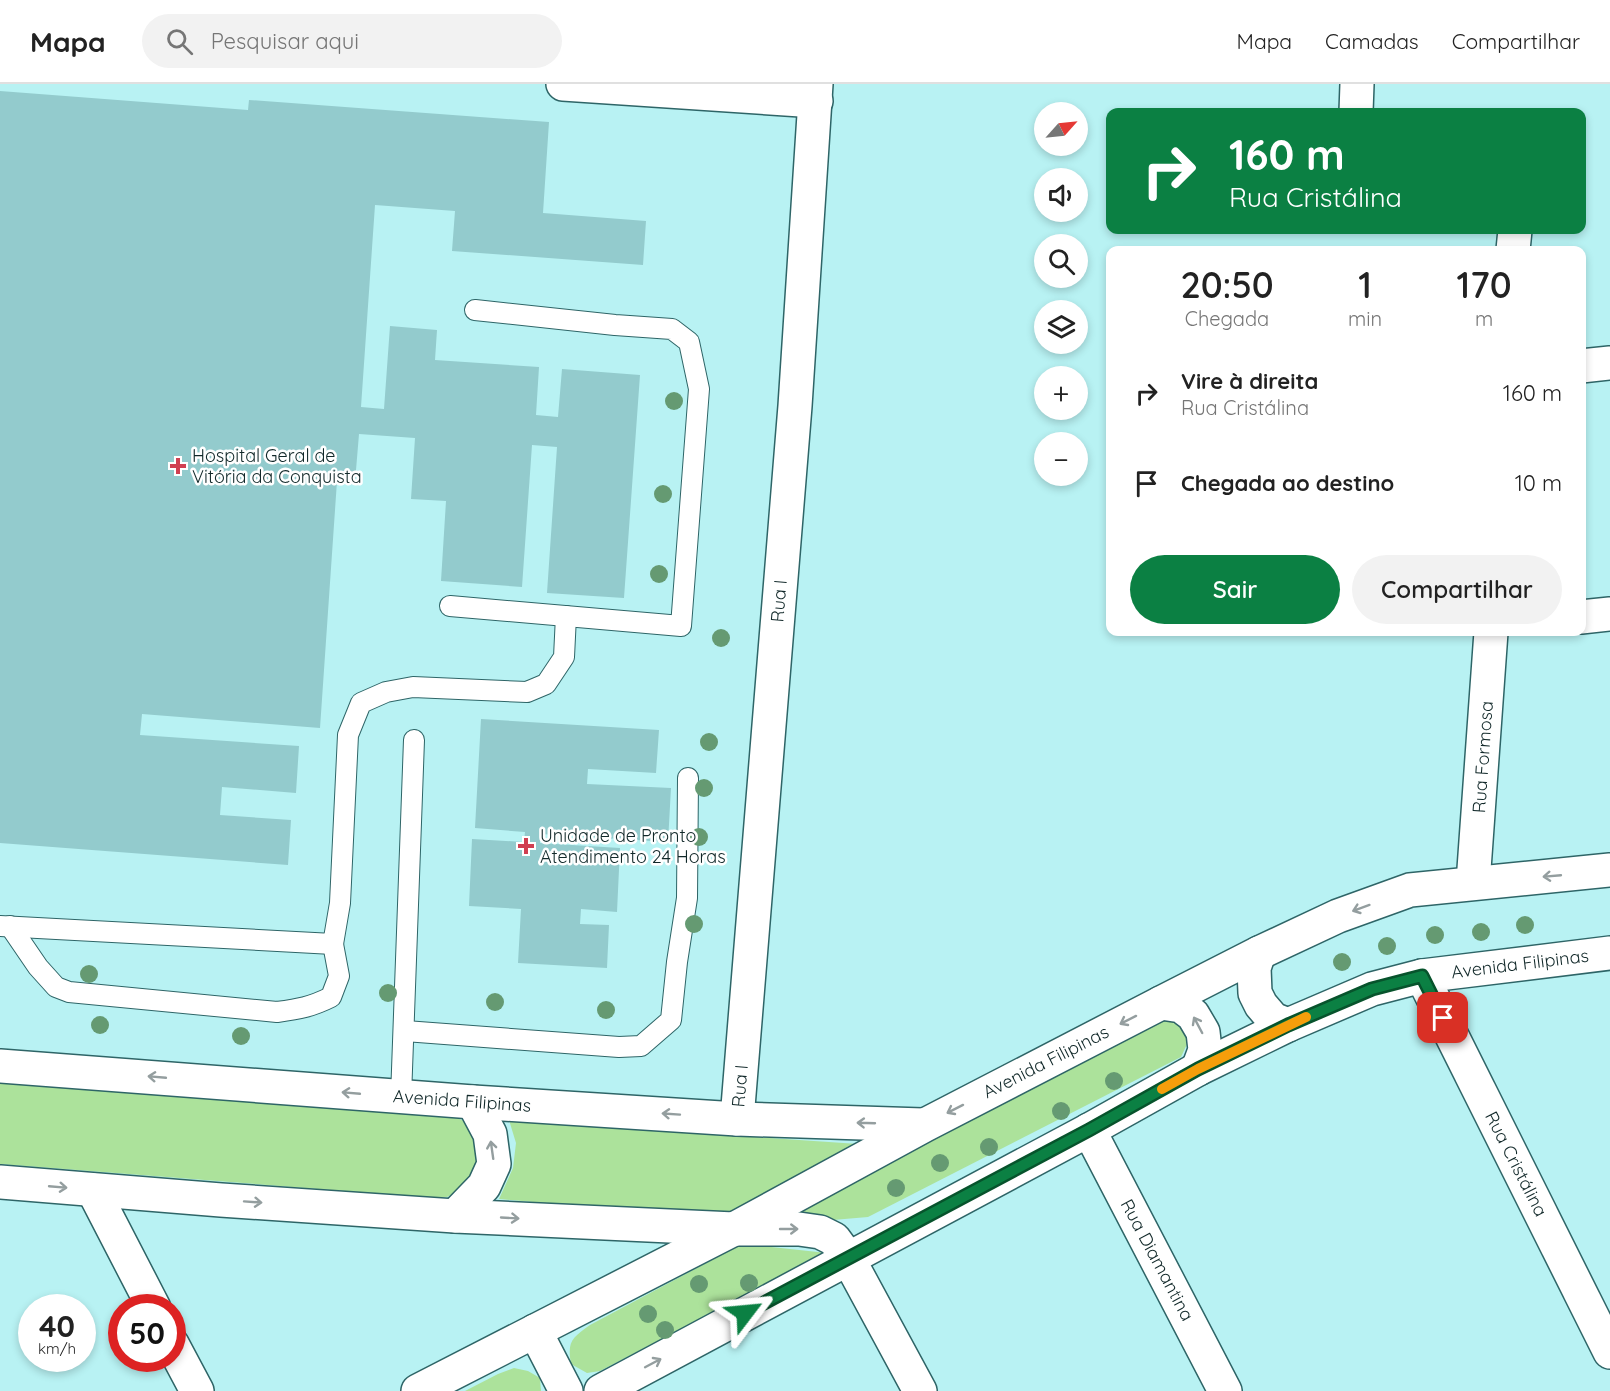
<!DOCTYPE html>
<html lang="pt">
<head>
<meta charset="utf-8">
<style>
  body { margin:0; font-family:Quicksand,sans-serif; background:#f2f2f2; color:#222; height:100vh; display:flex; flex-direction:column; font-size:22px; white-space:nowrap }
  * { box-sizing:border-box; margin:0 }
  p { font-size:20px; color:#767676 }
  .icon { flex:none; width:33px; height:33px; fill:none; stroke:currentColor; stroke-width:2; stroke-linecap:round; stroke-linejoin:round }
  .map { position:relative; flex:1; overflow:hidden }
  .drawer { position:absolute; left:1106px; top:162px; width:480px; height:390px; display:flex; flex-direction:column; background:#fff; border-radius:12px; box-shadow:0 3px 9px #0003 }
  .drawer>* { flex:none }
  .hud { position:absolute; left:1106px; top:24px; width:480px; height:126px; border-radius:12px; box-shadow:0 3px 9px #0003; background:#0b8043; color:#fff; overflow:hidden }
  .needle { width:39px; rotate:63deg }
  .controls { position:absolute; left:1034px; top:18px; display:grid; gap:12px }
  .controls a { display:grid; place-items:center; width:54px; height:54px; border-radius:50%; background:#fff; box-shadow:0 3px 9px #0003; font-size:30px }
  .speed { position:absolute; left:18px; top:1210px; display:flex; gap:12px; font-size:30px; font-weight:700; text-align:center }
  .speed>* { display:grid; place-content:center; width:78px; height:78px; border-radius:50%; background:#fff; box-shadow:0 3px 9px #0003; line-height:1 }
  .speed small { font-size:15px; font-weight:400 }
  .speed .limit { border:9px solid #d22; background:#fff; color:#111 }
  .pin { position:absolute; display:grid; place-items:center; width:51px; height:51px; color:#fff; margin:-26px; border-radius:12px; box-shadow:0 3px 9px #0006 }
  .me { position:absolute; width:66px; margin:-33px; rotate:61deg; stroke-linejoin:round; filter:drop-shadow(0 0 4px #0008) }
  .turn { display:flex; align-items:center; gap:21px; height:126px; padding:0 24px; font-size:27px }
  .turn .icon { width:78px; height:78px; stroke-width:2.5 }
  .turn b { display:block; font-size:42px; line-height:51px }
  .eta { display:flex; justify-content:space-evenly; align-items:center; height:102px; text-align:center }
  .eta b { font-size:36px; font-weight:600; line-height:42px }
  .button { display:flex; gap:12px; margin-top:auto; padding:12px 24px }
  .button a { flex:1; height:69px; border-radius:36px; background:#0b8043; color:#fff; font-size:24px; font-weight:600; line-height:69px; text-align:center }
  .button a+a { background:#f2f2f2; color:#222 }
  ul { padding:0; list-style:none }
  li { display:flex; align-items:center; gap:18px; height:90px; padding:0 24px }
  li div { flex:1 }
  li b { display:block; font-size:22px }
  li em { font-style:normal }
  header { display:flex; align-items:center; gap:36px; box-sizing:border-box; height:84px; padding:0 30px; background:#fff; border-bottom:2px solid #e0e0e0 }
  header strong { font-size:28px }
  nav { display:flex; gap:33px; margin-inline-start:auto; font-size:21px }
  .search { width:420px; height:54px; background:#f2f2f2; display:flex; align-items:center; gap:15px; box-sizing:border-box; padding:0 21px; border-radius:33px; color:#767676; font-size:22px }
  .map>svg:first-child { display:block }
  .green { fill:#ace29b }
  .building { fill:#93cbcd }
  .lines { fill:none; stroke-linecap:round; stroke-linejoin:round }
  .lane-casing { stroke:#2e6567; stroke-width:22 }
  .street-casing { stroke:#2e6567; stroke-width:36 }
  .secondary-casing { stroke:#2e6567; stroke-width:36 }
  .lane { stroke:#fff; stroke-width:20 }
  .street { stroke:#fff; stroke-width:33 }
  .secondary { stroke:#fff; stroke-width:33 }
  .tree { fill:#659a72 }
  .oneway { stroke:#949e9f }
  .route-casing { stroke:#07532c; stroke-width:15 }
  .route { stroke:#0b8043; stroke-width:10 }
  .slow { stroke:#f59e0b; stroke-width:10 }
  .poi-dot { fill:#d03f51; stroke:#fff; stroke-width:2 }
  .labels { text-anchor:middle; stroke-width:5; stroke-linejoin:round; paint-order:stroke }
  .poi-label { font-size:18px; fill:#112829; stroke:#fff; text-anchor:start }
  .street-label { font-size:18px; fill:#112829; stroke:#fff }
</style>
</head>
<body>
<header>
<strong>Mapa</strong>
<div class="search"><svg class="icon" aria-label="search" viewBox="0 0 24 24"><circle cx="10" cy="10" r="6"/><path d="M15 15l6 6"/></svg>Pesquisar aqui</div>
<nav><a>Mapa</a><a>Camadas</a><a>Compartilhar</a></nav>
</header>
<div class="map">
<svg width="1610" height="1307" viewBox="0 0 1610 1307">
  <rect width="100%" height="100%" fill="#b8f2f3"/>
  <g class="green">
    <polygon points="1152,930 1182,940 1188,958 1181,973 868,1133 821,1137 784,1128"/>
    <polygon points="0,993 445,1029 464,1037 475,1054 478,1073 472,1092 460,1106 447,1113 434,1114 0,1080"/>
    <polygon points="509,1036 873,1061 725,1135 499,1115 513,1084 516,1059"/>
    <path d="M742,1160L827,1169L600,1287L587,1289L571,1280C567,1257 572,1254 590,1241Z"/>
    <polygon points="514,1284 528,1287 540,1294 541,1307 465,1307 498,1290"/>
  </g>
  <g class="building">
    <polygon points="0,7 248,26 249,16 549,38 543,129 646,137 643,181 452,167 455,127 375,121 361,323 384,325 390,242 437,246 435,276 539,283 536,331 558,333 562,285 640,291 624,514 547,509 557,363 532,361 522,503 441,497 446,417 411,415 415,354 359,350 355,398 337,397 320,644 142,630 140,651 299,662 296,709 222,703 220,731 291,736 288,781 0,759"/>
    <polygon points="481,635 659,646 656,689 588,685 587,700 671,704 668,758 540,750 540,759 620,764 617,828 581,825 580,840 609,841 607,884 518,879 521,825 469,822 472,755 524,758 525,748 475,744"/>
  </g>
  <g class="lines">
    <defs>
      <g id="lane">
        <polyline points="450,522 681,542 699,305 689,258 672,245 615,241 475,226"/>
        <polyline points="0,842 333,860 340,819 348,651 361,619 386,608 413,603 527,608 546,600 564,573 566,532"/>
        <path d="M10,842L38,883L56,903L69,908L277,928C299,925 311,923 331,913L339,892L333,860"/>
        <polyline points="405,947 619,963 641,962 671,936 677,878 687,814 688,694"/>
        <polyline points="401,1013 414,656"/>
      </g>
      <g id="street">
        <polyline points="563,0 816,17"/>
        <polyline points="1356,28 1357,0"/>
        <polyline points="1513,166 1515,146"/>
        <polyline points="1581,282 1610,279"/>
        <polyline points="1581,533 1610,530"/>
        <polyline points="1473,799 1491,548"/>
        <polyline points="1422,892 1610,1268"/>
        <polyline points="737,1035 795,322 816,0"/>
        <polyline points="1089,1046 1225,1307"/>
        <polyline points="93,1106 154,1224"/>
        <polyline points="848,1174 920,1307"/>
        <polyline points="535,1247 566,1307"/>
        <polyline points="172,1260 197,1307"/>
      </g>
      <g id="secondary">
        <polyline points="1259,869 1254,884 1255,909 1261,921 1273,935 1288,941"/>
        <polyline points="1161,919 1181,922 1193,931 1203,948 1205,966 1198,985"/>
        <polyline points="0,982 473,1018 737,1035 923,1041"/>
        <polyline points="0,1098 221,1116 455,1132 734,1145 799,1145 820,1148 834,1155 848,1174"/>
        <polyline points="455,1132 484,1102 494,1080 490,1050 473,1018"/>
        <polyline points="418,1307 734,1145 925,1041 1161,919 1259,869 1338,832 1410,806 1610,786"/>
        <polyline points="601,1307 1089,1046 1198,985 1288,941 1372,905 1422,892 1610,869"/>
      </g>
    </defs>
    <use href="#lane" class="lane-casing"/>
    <use href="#street" class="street-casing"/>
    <use href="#secondary" class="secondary-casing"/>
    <use href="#lane" class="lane"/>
    <use href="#street" class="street"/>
    <use href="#secondary" class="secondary"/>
  </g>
  <g class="tree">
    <circle cx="674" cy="317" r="9"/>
    <circle cx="663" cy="410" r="9"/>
    <circle cx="659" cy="490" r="9"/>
    <circle cx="721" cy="554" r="9"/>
    <circle cx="709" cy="658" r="9"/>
    <circle cx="704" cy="704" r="9"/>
    <circle cx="699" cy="753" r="9"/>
    <circle cx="694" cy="840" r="9"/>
    <circle cx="1525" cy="841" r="9"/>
    <circle cx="1481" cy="848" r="9"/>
    <circle cx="1435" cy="851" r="9"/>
    <circle cx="1387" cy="862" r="9"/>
    <circle cx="1342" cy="878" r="9"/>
    <circle cx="89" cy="890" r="9"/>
    <circle cx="388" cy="909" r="9"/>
    <circle cx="495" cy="918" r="9"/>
    <circle cx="606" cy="926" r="9"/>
    <circle cx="100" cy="941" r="9"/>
    <circle cx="241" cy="952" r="9"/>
    <circle cx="1114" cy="997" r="9"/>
    <circle cx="1061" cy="1027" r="9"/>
    <circle cx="989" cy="1063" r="9"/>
    <circle cx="940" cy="1079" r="9"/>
    <circle cx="896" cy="1104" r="9"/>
    <circle cx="749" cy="1199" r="9"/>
    <circle cx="699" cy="1200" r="9"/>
    <circle cx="648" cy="1230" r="9"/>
    <circle cx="665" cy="1246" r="9"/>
  </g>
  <defs><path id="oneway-shaft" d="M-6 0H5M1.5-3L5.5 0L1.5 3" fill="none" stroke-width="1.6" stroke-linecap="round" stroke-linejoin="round" transform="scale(1.5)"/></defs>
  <g class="oneway">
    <use href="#oneway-shaft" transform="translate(1552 792) rotate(175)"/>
    <use href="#oneway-shaft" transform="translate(1361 824) rotate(160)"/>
    <use href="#oneway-shaft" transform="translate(1128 936) rotate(153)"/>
    <use href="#oneway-shaft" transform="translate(1198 941) rotate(-118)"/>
    <use href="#oneway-shaft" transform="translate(157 993) rotate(-175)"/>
    <use href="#oneway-shaft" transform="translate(351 1009) rotate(-175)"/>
    <use href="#oneway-shaft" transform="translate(955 1025) rotate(153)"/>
    <use href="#oneway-shaft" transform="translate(671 1030) rotate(-176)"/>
    <use href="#oneway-shaft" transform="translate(866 1039) rotate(-178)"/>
    <use href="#oneway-shaft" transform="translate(492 1066) rotate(-98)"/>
    <use href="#oneway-shaft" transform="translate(58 1103) rotate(5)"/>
    <use href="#oneway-shaft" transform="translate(253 1118) rotate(4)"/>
    <use href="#oneway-shaft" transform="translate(510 1134) rotate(3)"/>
    <use href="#oneway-shaft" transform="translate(789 1145)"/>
    <use href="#oneway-shaft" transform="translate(653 1279) rotate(-28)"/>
  </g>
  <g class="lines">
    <defs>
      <polyline id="route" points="745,1229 1089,1046 1198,985 1288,941 1372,905 1422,892 1443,934"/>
    </defs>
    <use href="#route" class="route-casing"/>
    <use href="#route" class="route"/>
    <polyline class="slow" points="1162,1005 1198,985 1306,933"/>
  </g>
  <g class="poi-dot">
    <path d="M175 373h6v6h6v6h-6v6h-6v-6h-6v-6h6z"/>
    <path d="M523 753h6v6h6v6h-6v6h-6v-6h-6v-6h6z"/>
  </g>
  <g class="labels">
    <g class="poi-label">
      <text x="192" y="378">Hospital Geral de<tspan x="192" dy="21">Vitória da Conquista</tspan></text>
      <text x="540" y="758">Unidade de Pronto<tspan x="540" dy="21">Atendimento 24 Horas</tspan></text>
    </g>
    <g class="street-label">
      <text transform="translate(779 517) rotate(-85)" y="6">Rua I</text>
      <text transform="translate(1483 673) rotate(-86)" y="6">Rua Formosa</text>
      <text transform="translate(1520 880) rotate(-7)" y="6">Avenida Filipinas</text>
      <text transform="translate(1046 978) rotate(-27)" y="6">Avenida Filipinas</text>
      <text transform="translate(740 1002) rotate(-85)" y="6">Rua I</text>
      <text transform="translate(462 1017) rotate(4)" y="6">Avenida Filipinas</text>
      <text transform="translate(1516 1080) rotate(63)" y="6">Rua Cristálina</text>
      <text transform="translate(1157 1176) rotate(62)" y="6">Rua Diamantina</text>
    </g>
  </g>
</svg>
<div class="controls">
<a><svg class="needle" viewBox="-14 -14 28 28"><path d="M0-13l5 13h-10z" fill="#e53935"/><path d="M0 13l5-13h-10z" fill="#767676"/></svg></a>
<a><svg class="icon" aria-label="sound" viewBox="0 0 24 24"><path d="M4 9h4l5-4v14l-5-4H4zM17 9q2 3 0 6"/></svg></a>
<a><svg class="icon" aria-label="search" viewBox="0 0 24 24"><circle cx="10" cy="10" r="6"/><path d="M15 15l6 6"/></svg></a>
<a><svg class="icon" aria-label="layers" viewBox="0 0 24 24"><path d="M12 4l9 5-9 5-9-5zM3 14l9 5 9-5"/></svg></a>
<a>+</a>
<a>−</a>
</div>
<div class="speed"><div>40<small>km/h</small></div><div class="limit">50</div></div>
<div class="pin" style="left:1443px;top:934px;background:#d93025"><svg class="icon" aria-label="arrive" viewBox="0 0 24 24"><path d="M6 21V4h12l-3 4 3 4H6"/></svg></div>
<svg class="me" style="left:745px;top:1229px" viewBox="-20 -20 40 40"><path d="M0-17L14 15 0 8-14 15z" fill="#0b8043" stroke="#fff" stroke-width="4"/></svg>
<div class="hud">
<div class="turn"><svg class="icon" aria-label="right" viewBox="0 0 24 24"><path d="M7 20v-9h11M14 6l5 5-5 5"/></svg><div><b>160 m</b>Rua Cristálina</div></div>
</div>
<section class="drawer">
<div class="eta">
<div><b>20:50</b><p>Chegada</p></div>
<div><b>1</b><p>min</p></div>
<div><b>170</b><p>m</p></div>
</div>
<ul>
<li><svg class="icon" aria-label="right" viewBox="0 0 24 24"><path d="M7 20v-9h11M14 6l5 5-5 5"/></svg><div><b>Vire à direita</b><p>Rua Cristálina</p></div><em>160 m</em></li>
<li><svg class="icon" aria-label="arrive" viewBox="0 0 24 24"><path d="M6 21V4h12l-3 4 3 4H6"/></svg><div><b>Chegada ao destino</b></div><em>10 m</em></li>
</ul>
<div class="button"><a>Sair</a><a>Compartilhar</a></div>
</section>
</div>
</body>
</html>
